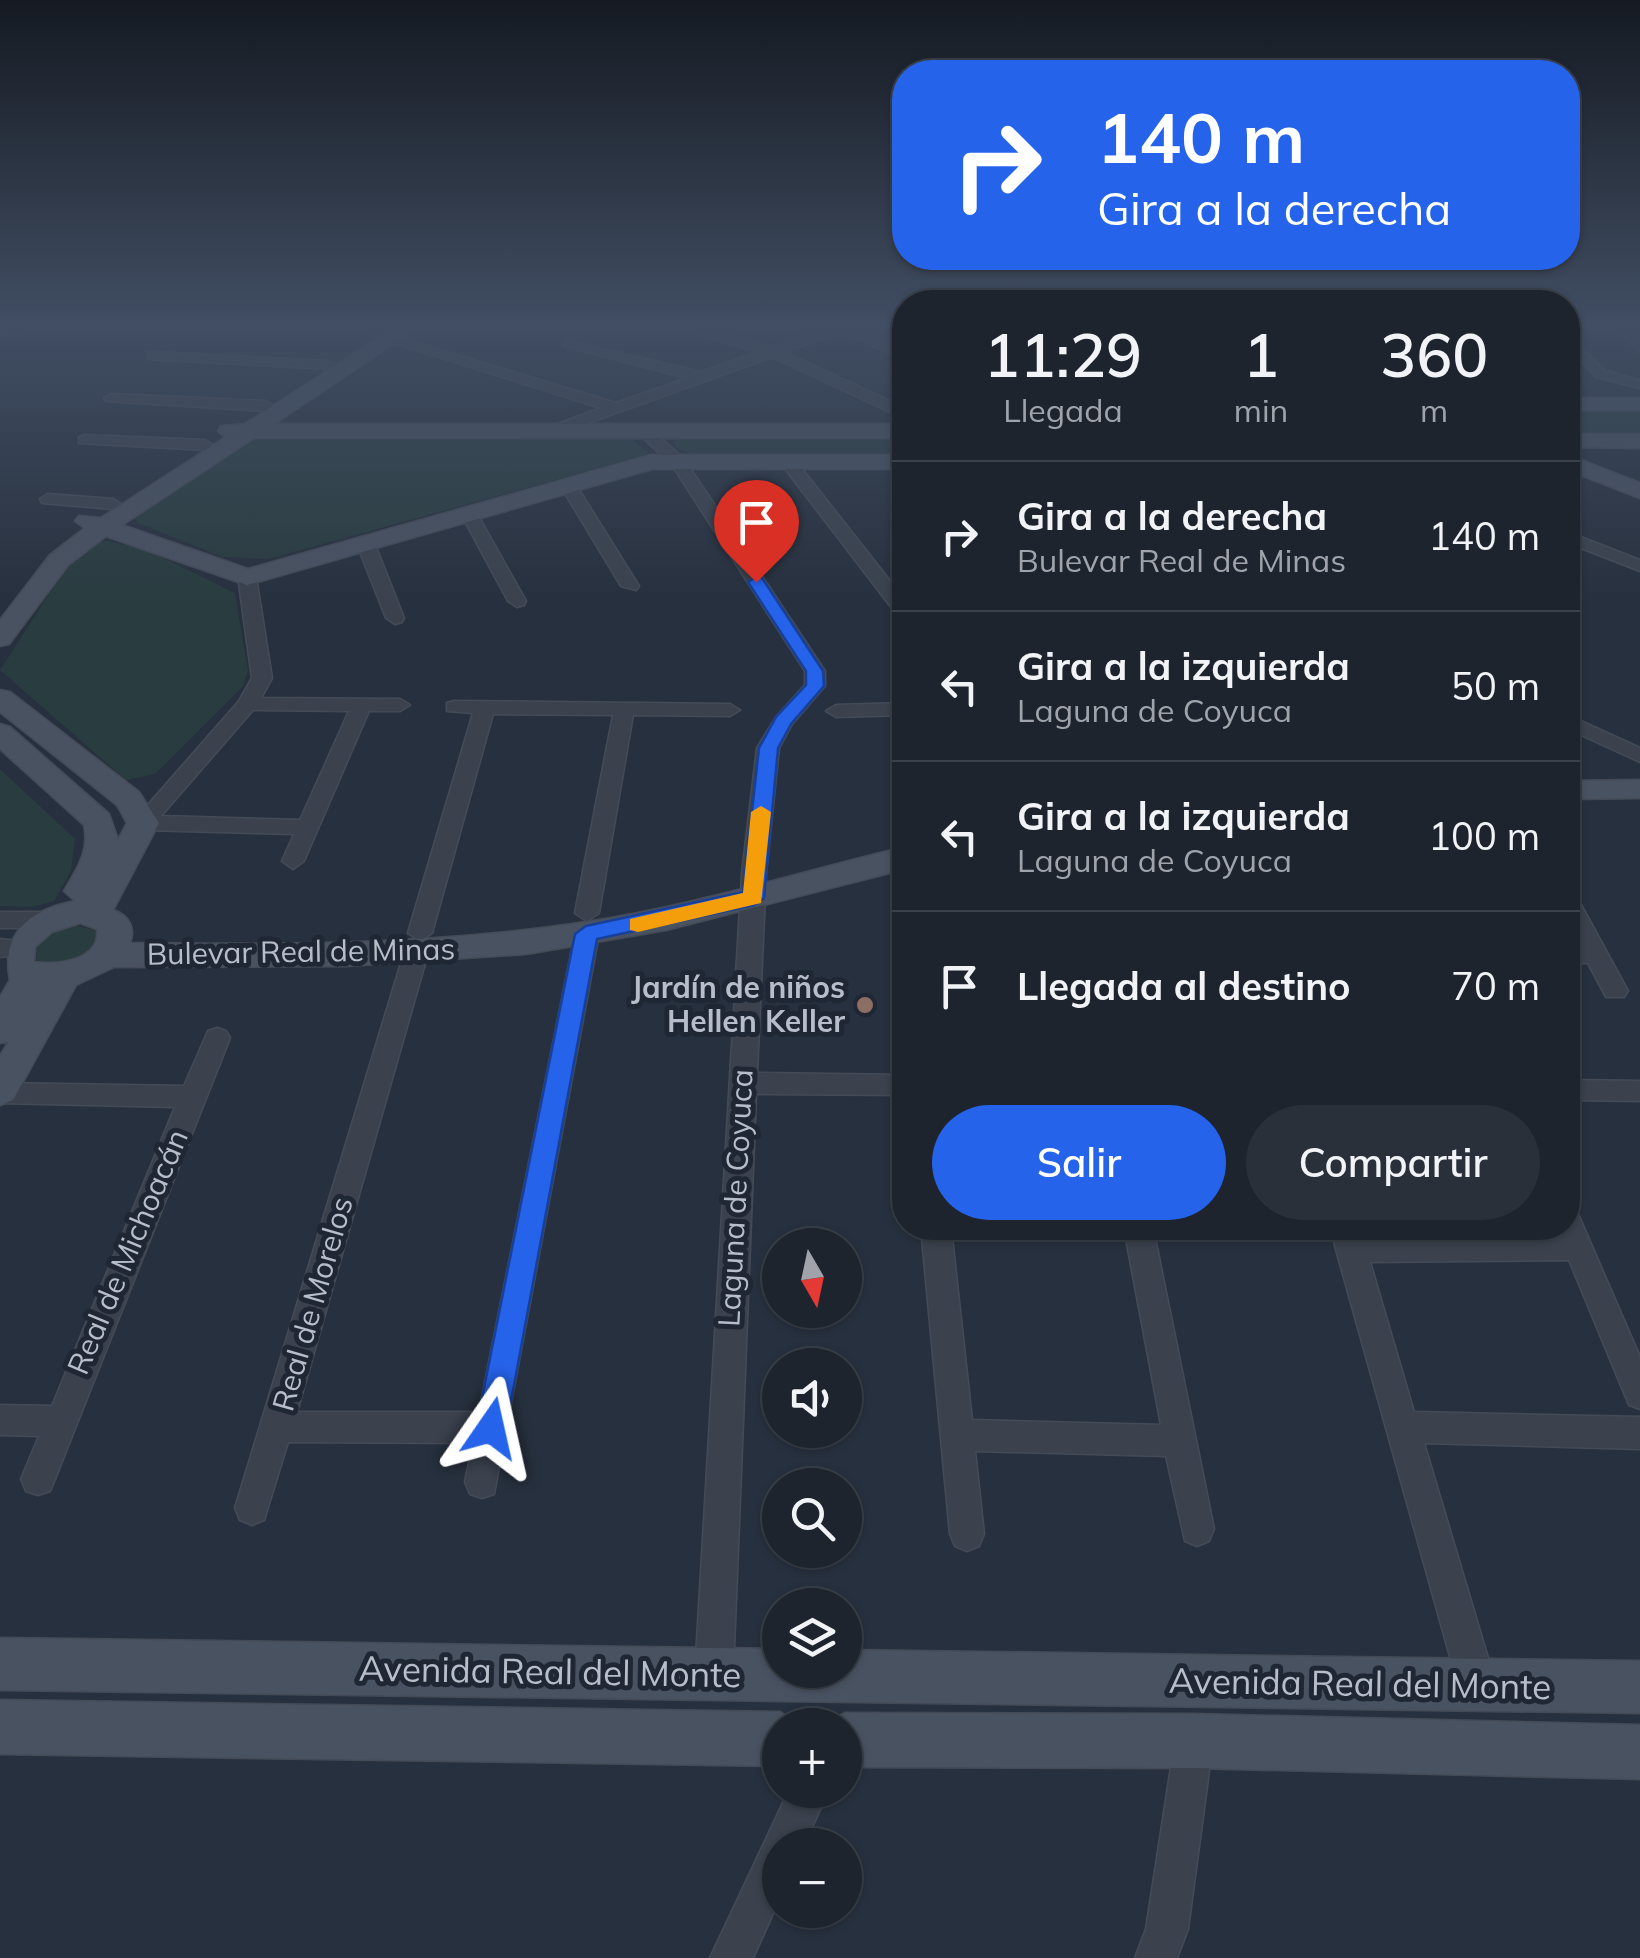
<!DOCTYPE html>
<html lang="es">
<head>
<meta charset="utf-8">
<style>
  body { margin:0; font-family:Mulish,sans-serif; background:#2a303a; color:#f1f3f6; height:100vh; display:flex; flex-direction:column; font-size:38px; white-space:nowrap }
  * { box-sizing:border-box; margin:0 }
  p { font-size:32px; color:#a0a4aa }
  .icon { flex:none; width:55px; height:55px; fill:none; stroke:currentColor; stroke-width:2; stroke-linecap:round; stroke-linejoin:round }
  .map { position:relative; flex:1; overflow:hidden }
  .drawer { position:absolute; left:892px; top:290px; width:688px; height:950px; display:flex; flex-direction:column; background:#1d242e; border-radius:40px; box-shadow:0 2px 8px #0004,0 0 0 2px #3b414a }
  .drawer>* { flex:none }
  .banner { position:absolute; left:892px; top:60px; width:688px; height:210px; border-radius:40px; box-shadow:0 2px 8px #0004,0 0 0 2px #3b414a; background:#2563eb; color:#fff; overflow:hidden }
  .needle { width:65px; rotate:171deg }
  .fabs { position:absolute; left:762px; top:1228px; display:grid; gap:20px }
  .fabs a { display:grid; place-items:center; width:100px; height:100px; border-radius:50%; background:#1d242e; box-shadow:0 2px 8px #0004,0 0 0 2px #3b414a; font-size:50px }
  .pin { position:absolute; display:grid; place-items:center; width:85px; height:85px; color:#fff; margin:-102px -42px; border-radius:50% 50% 50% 0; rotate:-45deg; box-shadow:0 0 10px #0007 }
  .pin .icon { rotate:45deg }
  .me { position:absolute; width:110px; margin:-55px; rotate:11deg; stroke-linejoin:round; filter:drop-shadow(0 0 8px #0008) }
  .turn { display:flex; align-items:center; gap:35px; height:210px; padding:0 40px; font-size:45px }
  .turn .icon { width:130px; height:130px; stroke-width:2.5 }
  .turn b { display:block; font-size:70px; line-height:85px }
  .eta { display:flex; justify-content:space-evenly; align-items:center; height:170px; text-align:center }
  .eta b { font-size:60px; font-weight:600; line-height:70px }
  .cta { display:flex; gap:20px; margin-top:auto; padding:20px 40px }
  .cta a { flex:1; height:115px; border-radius:60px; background:#2563eb; color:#fff; font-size:40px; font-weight:600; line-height:115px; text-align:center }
  .cta a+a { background:#2a303a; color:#f1f3f6 }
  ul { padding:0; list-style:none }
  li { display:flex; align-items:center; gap:30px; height:150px; padding:0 40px; border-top:2px solid #3b414a }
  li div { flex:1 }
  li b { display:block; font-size:38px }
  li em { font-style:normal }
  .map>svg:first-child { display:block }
  .green { fill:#293c3f }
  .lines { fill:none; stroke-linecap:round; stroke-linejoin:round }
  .street-casing { stroke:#444b57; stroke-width:3 }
  .secondary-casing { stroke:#444b57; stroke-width:3 }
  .street { fill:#3b424e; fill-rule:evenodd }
  .secondary { fill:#495261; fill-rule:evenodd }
  .route { fill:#2563eb; stroke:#184099; stroke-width:2.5 }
  .slow { fill:#f59e0b }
  .education-dot { fill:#8d6e63; stroke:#202734; stroke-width:4 }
  .labels { text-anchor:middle; stroke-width:10; stroke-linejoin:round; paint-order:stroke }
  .street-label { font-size:30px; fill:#b7bec9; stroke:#202734 }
  .poi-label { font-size:30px; font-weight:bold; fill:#b7bec9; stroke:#202734; text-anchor:end }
  .near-street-label { font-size:35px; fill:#b7bec9; stroke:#202734 }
</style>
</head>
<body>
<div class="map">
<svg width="1640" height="1958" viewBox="0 0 1640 1958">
  <rect width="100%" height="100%" fill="#27303e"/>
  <g class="green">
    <rect x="1568" y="410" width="72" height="27"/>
    <polygon points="679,437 905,438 905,455 697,456 676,448 674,442"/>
    <polygon points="258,438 633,440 650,454 268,559 223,557 138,523 133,516"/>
    <polygon points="107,541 145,549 235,593 248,671 243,686 155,774 126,780 0,670 74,555 90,544"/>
    <polygon points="0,769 75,839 71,871 54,901 32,907 0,906"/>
    <polygon points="72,925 96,930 99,935 95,949 68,965 40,963 35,958 37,945 51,932"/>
  </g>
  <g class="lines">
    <defs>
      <g id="street">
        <polygon points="0,327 59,327 52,331 0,335"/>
        <polygon points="673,327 696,327 772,347 829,327 852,327 905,350 905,359 840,332 785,352 905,408 905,419 772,357 549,437 541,432 544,429 601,408 369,335 381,332 616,403 687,378 564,346 564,340 701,372 758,352"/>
        <polygon points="1613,327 1628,327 1640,340 1640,352"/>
        <polygon points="1568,336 1606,371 1640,380 1640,388 1596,377 1568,348"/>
        <polygon points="153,352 329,361 336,365 329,369 148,359 148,353"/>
        <polygon points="111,394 266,401 274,406 266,411 106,401 104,398"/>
        <polygon points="641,430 651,430 684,459 825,671 825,686 792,724 779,748 766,873 757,1073 905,1075 905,1095 756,1094 733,1674 727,1687 714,1693 701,1687 695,1674 742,873 757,748 776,717 805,685 805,671 672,465 641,436"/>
        <polygon points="85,435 205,440 213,445 205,450 79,443 79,437"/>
        <polygon points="783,460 795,460 905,600 905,618 898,616 783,466"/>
        <polygon points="562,482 576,485 639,586 636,590 621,586 560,485"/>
        <polygon points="48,494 113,499 121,504 113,509 42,503 40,499"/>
        <polygon points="468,507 476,512 526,601 524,605 517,607 508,601 460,512"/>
        <polygon points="1568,532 1640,560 1640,571 1568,543"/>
        <polygon points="359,538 374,542 404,618 402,622 395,624 386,618 356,542"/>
        <path d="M247,572L256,577L272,678L261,698L400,699L410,705L400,711H369L304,861L293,869L282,861L294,834L143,830L132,823L239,701L252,678L238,577ZM253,710L349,711L300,820L161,816Z"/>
        <polygon points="454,701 730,704 740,710 730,716 633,715 599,913 587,921 575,913 613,715 493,714 432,933 420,941 408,933 473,713 447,711 447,703"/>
        <polygon points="905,703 905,715 836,717 826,711 836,705"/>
        <polygon points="1568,715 1640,748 1640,762 1568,729"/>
        <polygon points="1568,895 1580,903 1628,991 1624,997 1606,997 1588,963 1568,963 1568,945 1579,946 1568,925"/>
        <polygon points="0,912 46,912 58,920 46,928 0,928"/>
        <polygon points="587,926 599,934 494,1494 482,1498 470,1494 465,1482 473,1443 288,1442 264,1520 252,1525 240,1520 235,1508 404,953 416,944 428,953 297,1412 479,1412 575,934"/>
        <polygon points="0,939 25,942 28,948 25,954 0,957"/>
        <polygon points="217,1028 226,1031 230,1038 55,1479 50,1491 38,1495 26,1491 21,1479 39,1436 0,1435 0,1405 52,1406 175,1107 0,1103 0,1083 184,1086 208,1031"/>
        <polygon points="1568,1080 1640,1081 1640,1101 1568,1100"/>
        <polygon points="1568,1211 1578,1214 1640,1357 1640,1409 1629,1405 1569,1260 1370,1262 1414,1412 1640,1417 1640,1449 1424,1443 1496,1685 1490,1698 1477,1704 1464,1698 1458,1685 1330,1228 1359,1228 1362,1236 1558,1235 1555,1228 1568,1228"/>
        <polygon points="921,1228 951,1228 972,1420 1161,1425 1124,1228 1153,1228 1214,1529 1209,1541 1197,1546 1185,1541 1166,1456 975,1451 984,1534 979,1546 967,1551 955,1546 950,1534"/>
        <polygon points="1194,1722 1207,1728 1213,1741 1188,1929 1177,1958 1135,1958 1146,1929 1175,1741 1181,1728"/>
        <polygon points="789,1790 829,1790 804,1845 780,1845 780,1898 753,1958 710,1958"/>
      </g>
      <g id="secondary">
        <polygon points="395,327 418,327 274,424 905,424 905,438 254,438 122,525 248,569 651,455 905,455 905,469 652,469 247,585 106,536 68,565 9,644 0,646 0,620 50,555 85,528 75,521 79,516 101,518 226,437 218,431 221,426 245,424"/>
        <rect x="1568" y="398" width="72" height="12"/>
        <polygon points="1640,434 1640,448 1568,447 1568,434"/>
        <polygon points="1568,455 1640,483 1640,498 1568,470"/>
        <path d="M0,690L10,692L139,792L159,823L113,910C128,915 136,927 130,943C282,945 435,945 586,922C694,906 799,872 905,847V869L666,930L526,954L346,966L114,967L76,985L13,1100L0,1105V1056L9,1041L0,1043V997L10,980C0,930 34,909 75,901L64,891C77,869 90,851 84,825L0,749V724L10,727L109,814L118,840L127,823L117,805L0,712ZM80,923L97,929C101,961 58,965 34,962L35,947L52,932Z"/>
        <polygon points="1640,780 1640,798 1568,799 1568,781"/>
        <polygon points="0,1638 780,1649 780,1670 845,1670 845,1650 1640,1661 1640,1713 0,1690"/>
        <polygon points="0,1700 780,1712 801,1725 780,1725 780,1766 0,1754"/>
        <polygon points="845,1713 1194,1714 1640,1725 1640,1779 1194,1768 845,1767 845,1725 824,1725"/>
      </g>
    </defs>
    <use href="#street" class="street-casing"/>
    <use href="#secondary" class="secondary-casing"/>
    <use href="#street" class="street"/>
    <use href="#secondary" class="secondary"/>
  </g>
  <linearGradient id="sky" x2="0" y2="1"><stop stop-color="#151a22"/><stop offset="0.54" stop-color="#414e63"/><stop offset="1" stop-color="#414e63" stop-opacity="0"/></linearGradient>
  <rect width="1640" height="601" fill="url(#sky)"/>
  <polygon class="route" points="756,577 762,578 823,671 824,686 791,724 778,748 764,898 754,905 597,939 506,1428 502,1438 491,1442 481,1438 476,1428 575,934 586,926 743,892 759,748 776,717 806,685 806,671 748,582"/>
  <polygon class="slow" points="761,806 771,812 761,903 638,932 630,930 630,919 743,893 751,812"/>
  <circle class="education-dot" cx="865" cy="1005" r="10"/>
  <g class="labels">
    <g class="street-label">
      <text transform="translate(301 952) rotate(-1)" y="10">Bulevar Real de Minas</text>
      <text transform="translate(736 1198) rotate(-87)" y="10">Laguna de Coyuca</text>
      <text transform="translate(128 1252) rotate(-67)" y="10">Real de Michoacán</text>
      <text transform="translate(313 1304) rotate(-74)" y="10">Real de Morelos</text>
    </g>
    <g class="poi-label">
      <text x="845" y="998">Jardín de niños<tspan x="845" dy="34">Hellen Keller</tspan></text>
    </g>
    <g class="near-street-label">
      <text transform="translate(550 1672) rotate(1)" y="12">Avenida Real del Monte</text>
      <text transform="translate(1360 1684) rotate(1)" y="12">Avenida Real del Monte</text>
    </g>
  </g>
</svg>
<div class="fabs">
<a><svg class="needle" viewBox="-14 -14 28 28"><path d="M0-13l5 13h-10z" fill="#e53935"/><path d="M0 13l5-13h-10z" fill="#a0a4aa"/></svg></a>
<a><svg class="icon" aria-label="sound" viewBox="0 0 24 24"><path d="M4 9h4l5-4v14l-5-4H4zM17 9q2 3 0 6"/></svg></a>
<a><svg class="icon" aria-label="search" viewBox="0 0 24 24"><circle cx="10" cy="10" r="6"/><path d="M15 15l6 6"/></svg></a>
<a><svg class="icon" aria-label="layers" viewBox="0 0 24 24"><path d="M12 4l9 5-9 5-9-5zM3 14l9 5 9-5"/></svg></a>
<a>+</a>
<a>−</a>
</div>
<div class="pin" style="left:756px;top:582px;background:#d93025"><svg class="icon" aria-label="arrive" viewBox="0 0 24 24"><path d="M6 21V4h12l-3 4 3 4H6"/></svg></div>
<svg class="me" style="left:491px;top:1428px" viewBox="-20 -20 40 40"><path d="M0-17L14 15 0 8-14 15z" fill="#2563eb" stroke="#fff" stroke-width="4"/></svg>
<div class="banner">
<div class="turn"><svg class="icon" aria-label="right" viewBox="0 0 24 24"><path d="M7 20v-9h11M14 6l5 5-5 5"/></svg><div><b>140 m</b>Gira a la derecha</div></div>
</div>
<section class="drawer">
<div class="eta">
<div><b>11:29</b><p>Llegada</p></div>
<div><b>1</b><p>min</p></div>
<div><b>360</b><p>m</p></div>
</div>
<ul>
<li><svg class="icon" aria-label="right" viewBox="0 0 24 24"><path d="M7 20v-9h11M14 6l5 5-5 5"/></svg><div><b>Gira a la derecha</b><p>Bulevar Real de Minas</p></div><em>140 m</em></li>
<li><svg class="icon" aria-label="left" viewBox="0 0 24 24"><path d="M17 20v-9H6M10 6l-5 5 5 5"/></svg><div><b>Gira a la izquierda</b><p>Laguna de Coyuca</p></div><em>50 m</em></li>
<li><svg class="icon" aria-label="left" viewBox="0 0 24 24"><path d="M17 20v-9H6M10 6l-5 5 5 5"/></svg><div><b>Gira a la izquierda</b><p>Laguna de Coyuca</p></div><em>100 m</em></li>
<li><svg class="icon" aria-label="arrive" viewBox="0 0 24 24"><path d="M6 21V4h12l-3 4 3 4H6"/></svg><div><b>Llegada al destino</b></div><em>70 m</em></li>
</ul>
<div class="cta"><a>Salir</a><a>Compartir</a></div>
</section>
</div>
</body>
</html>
